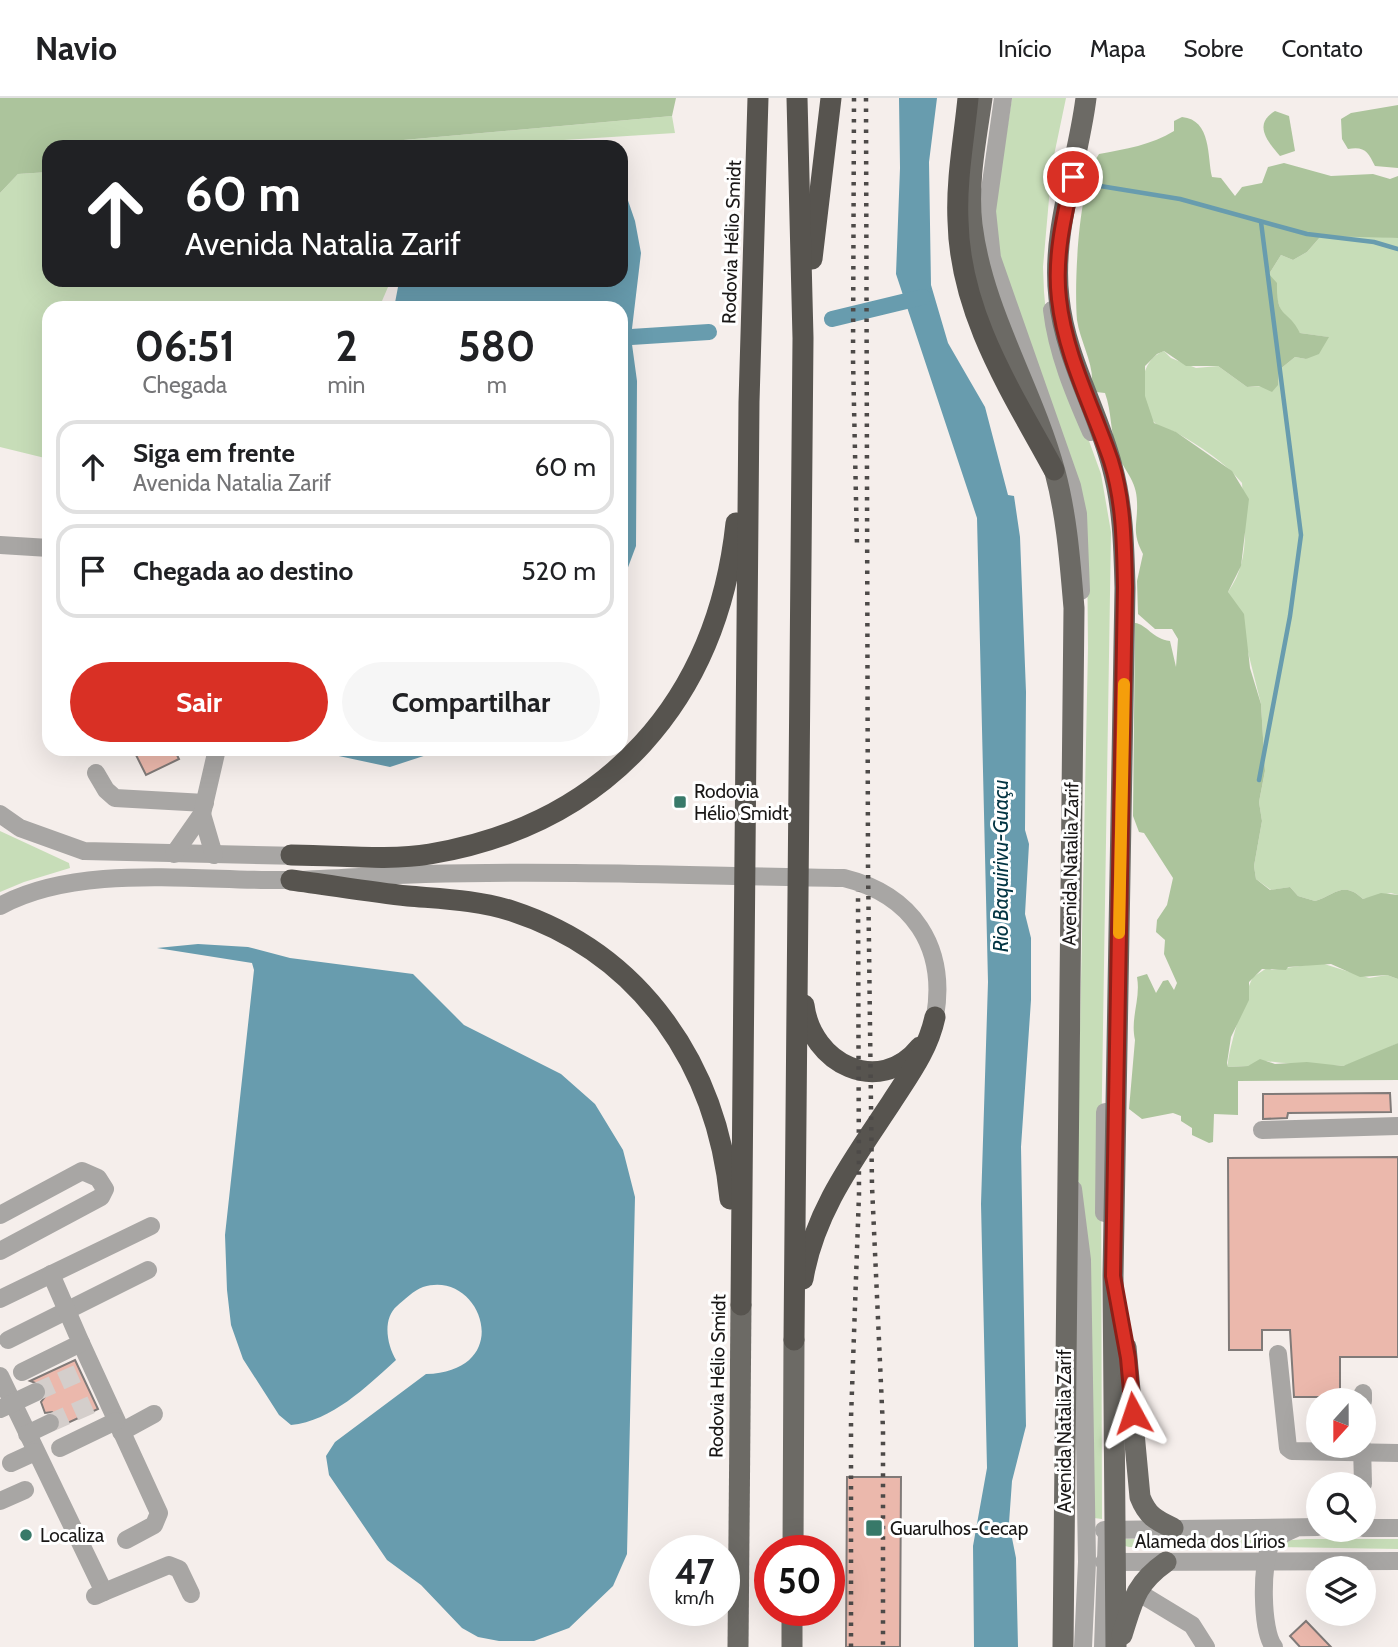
<!DOCTYPE html>
<html lang="pt">
<head>
<meta charset="utf-8">
<style>
  body { margin:0; font-family:Cabin,sans-serif; background:#f6f6f6; color:#202124; height:100vh; display:flex; flex-direction:column; font-size:26px; white-space:nowrap }
  * { box-sizing:border-box; margin:0 }
  p { font-size:23px; color:#757577 }
  .icon { flex:none; width:38px; height:38px; fill:none; stroke:currentColor; stroke-width:2; stroke-linecap:round; stroke-linejoin:round }
  .map { position:relative; flex:1; overflow:hidden }
  .details { position:absolute; left:42px; top:203px; width:586px; height:455px; display:flex; flex-direction:column; background:#fff; border-radius:21px; box-shadow:0 7px 28px #0002 }
  .details>* { flex:none }
  .hud { position:absolute; left:42px; top:42px; width:586px; height:147px; border-radius:21px; box-shadow:0 7px 28px #0002; background:#202124; color:#fff; overflow:hidden }
  .needle { width:46px; rotate:201deg }
  .controls { position:absolute; left:1306px; top:1290px; display:grid; gap:14px }
  .controls a { display:grid; place-items:center; width:70px; height:70px; border-radius:50%; background:#fff; box-shadow:0 7px 28px #0002; font-size:35px }
  .speed { position:absolute; left:649px; top:1437px; display:flex; gap:14px; font-size:35px; font-weight:700; text-align:center }
  .speed>* { display:grid; place-content:center; width:91px; height:91px; border-radius:50%; background:#fff; box-shadow:0 7px 28px #0002; line-height:1 }
  .speed small { font-size:18px; font-weight:400 }
  .speed .limit { border:10px solid #d22; background:#fff; color:#111 }
  .pin { position:absolute; display:grid; place-items:center; width:60px; height:60px; color:#fff; margin:-30px; border:4px solid #fff; border-radius:50%; box-shadow:0 2px 7px #0007 }
  .me { position:absolute; width:77px; margin:-38px; rotate:355deg; stroke-linejoin:round; filter:drop-shadow(0 0 5px #0008) }
  .turn { display:flex; align-items:center; gap:24px; height:147px; padding:0 28px; font-size:32px }
  .turn .icon { width:91px; height:91px; stroke-width:2.5 }
  .turn b { display:block; font-size:49px; line-height:60px }
  .eta { display:flex; justify-content:space-evenly; align-items:center; height:119px; text-align:center }
  .eta b { font-size:42px; font-weight:700; line-height:49px }
  .button { display:flex; gap:14px; margin-top:auto; padding:14px 28px }
  .button a { flex:1; height:80px; border-radius:42px; background:#d93025; color:#fff; font-size:28px; font-weight:700; line-height:80px; text-align:center }
  .button a+a { background:#f6f6f6; color:#202124 }
  ul { padding:0; list-style:none }
  li { display:flex; align-items:center; gap:21px; height:94px; margin:0 14px 10px; padding:0 14px; border:4px solid #e0e0e0; border-radius:21px }
  li div { flex:1 }
  li b { display:block; font-size:26px }
  li em { font-style:normal }
  header { display:flex; align-items:center; gap:42px; box-sizing:border-box; height:98px; padding:0 35px; background:#fff; border-bottom:2px solid #e0e0e0 }
  header strong { font-size:33px }
  nav { display:flex; gap:38px; margin-inline-start:auto; font-size:24px }
  .map>svg:first-child { display:block }
  .green { fill:#c7ddb8 }
  .forest { fill:#acc49c }
  .water { fill:#689cae }
  .lines { fill:none; stroke-linecap:round; stroke-linejoin:round }
  .stream { stroke:#689cae; stroke-width:4.5 }
  .canal { stroke:#689cae; stroke-width:16 }
  .building { fill:#ebb8ac; stroke:#807a78; stroke-width:2 }
  .minor-tunnel { stroke:#d4cecb; stroke-width:18; stroke-dasharray:18 9; stroke-linecap:butt }
  .minor { stroke:#a8a6a4; stroke-width:18 }
  .major { stroke:#6c6a65; stroke-width:21 }
  .highway { stroke:#57544f; stroke-width:21 }
  .rail { stroke:#4d4a48; stroke-width:4.5; stroke-dasharray:3.5 7; stroke-linecap:butt }
  .route-casing { stroke:#8d1f18; stroke-width:18 }
  .route { stroke:#d93025; stroke-width:12 }
  .slow { stroke:#f59e0b; stroke-width:12 }
  .poi-dot { fill:#387969; stroke:#fff; stroke-width:2.5 }
  .labels { text-anchor:middle; stroke-width:6; stroke-linejoin:round; paint-order:stroke }
  .street-label { font-size:19px; fill:#191716; stroke:#fff }
  .poi-label { font-size:19px; fill:#191716; stroke:#fff; text-anchor:start }
  .water-label { font-size:21px; font-style:italic; fill:#033543; stroke:#fff }
</style>
</head>
<body>
<header>
<strong>Navio</strong>
<nav><a>Início</a><a>Mapa</a><a>Sobre</a><a>Contato</a></nav>
</header>
<div class="map">
<svg width="1398" height="1549" viewBox="0 0 1398 1549">
  <rect width="100%" height="100%" fill="#f5eeeb"/>
  <g class="green">
    <polygon points="1012,0 1066,0 1052,67 1043,169 1044,194 1047,227 1101,376 1111,434 1101,1054 1102,1421 1094,1420 1086,1126 1077,1076 1088,550 1087,442 1000,167 994,116"/>
    <polygon points="672,18 675,35 516,45 512,49 325,49"/>
    <polygon points="49,74 49,182 391,182 379,210 49,210 49,361 0,349 0,95 18,76"/>
    <path d="M1341,136L1398,140V797L1391,795L1363,801C1343,782 1335,797 1315,803L1298,798L1290,789L1271,792L1256,781L1254,768L1262,723L1259,704L1265,673L1261,606L1247,550L1228,494C1252,461 1244,423 1242,385C1225,364 1201,349 1177,335C1170,331 1158,330 1153,323C1137,303 1138,262 1164,253L1171,260L1196,270L1218,268L1247,289L1278,287L1279,272L1295,259L1306,261L1328,239L1300,235L1282,216L1269,176L1281,157L1293,162L1307,154L1321,138Z"/>
    <polygon points="0,733 69,765 70,770 24,784 0,794"/>
    <path d="M1321,865L1369,880L1387,877L1398,881V945C1391,949 1349,967 1343,968C1334,968 1272,965 1267,963L1248,968L1228,969C1226,959 1247,889 1253,879L1267,870L1272,872Z"/>
    <polygon points="1125,1441 1259,1442 1260,1445 1258,1450 1129,1449 1125,1448"/>
    <polygon points="1306,1441 1398,1441 1398,1451 1278,1449 1279,1443"/>
  </g>
  <g class="forest">
    <polygon points="0,0 676,0 672,18 325,49 49,49 49,74 18,76 0,95"/>
    <path d="M1398,7V70L1375,68C1368,54 1365,48 1348,51L1342,41L1341,21L1351,15Z"/>
    <path d="M1275,13L1289,18L1295,53L1280,58C1267,43 1253,26 1275,13Z"/>
    <path d="M1182,19C1212,22 1207,59 1212,79L1221,80L1235,98L1242,89L1262,85L1268,69L1284,65L1331,78L1373,76L1390,81L1398,78V140L1321,138L1307,154L1293,162L1281,157L1269,176L1277,185C1276,222 1288,210 1300,235L1329,239L1319,256L1306,261L1295,259L1279,272L1278,287L1272,294L1259,288L1247,289L1218,268H1186L1164,253L1157,256L1145,268V298L1154,325L1176,334L1232,373L1249,401L1241,468L1228,494L1244,516L1250,570L1261,606L1265,673L1259,704L1262,723L1254,768L1256,781L1270,792L1290,789L1298,798L1315,803C1335,797 1343,782 1363,801L1381,795L1398,797V881L1387,877L1360,879L1331,866L1288,869L1286,872L1262,871L1249,884V902L1231,939L1227,965L1228,969L1248,968L1260,961L1275,966L1307,964L1343,968L1398,945V982L1238,983V1017L1214,1016L1213,1044L1209,1045L1192,1037V1030L1181,1023V1018L1173,1015L1142,1021L1129,1011L1135,942C1130,920 1141,901 1137,879L1147,876L1156,895L1163,883L1168,882L1174,892L1177,885L1164,856L1165,842L1156,834L1157,822L1167,807L1173,780L1144,735L1139,734L1133,718L1135,525C1146,526 1153,541 1170,543L1176,569L1178,541L1172,531H1155L1138,516L1137,483L1143,456C1131,433 1138,427 1137,404C1137,382 1123,372 1117,354C1110,334 1112,314 1105,295L1096,294L1092,286C1094,266 1080,243 1077,222C1074,186 1078,86 1099,56C1125,51 1152,47 1174,33V23Z"/>
  </g>
  <g class="water">
    <polygon points="899,0 937,0 929,64 931,187 948,245 985,309 1008,397 1014,398 1020,439 1026,594 1025,732 1029,746 1025,816 1031,840 1031,902 1021,1049 1026,1328 1012,1383 1009,1425 1016,1460 1018,1549 974,1549 973,1448 987,1370 981,1106 988,884 977,420 896,176 900,70"/>
    <polygon points="621,82 635,123 641,155 631,239 637,283 636,448 621,488 621,210 394,210 398,189 406,182 621,182"/>
    <polygon points="306,651 445,651 390,669"/>
    <path d="M198,846L248,849L290,860L413,876L464,927L561,976L595,1006L623,1052L635,1099L627,1456L613,1488L569,1530L534,1543H499L478,1539L462,1530L421,1487L387,1462L329,1377L326,1358L335,1344L426,1276C518,1273 481,1170 423,1189C414,1192 404,1202 397,1208C382,1221 387,1247 396,1262C366,1289 332,1323 291,1327L279,1317L243,1261L231,1227L227,1192L225,1137L254,872L252,865L157,850Z"/>
  </g>
  <g class="lines">
    <g class="stream">
      <polyline points="1094,87 1180,101 1307,136 1374,144 1398,151"/>
      <polyline points="1259,682 1290,518 1301,437 1261,124"/>
    </g>
    <g class="canal">
      <polyline points="832,221 923,199"/>
      <polyline points="631,239 709,234"/>
    </g>
  </g>
  <g class="building">
    <polygon points="133,651 174,651 179,661 146,677"/>
    <polygon points="1390,995 1391,1014 1288,1015 1287,1020 1263,1021 1263,996"/>
    <polygon points="1398,1059 1398,1259 1340,1259 1340,1299 1294,1299 1290,1232 1262,1232 1262,1252 1229,1252 1228,1060"/>
    <polygon points="75,1262 98,1311 61,1328 60,1320 52,1314 45,1315 41,1304 47,1296 46,1289 30,1283"/>
    <polygon points="847,1379 901,1379 900,1549 846,1549"/>
    <polygon points="1306,1523 1331,1549 1300,1549 1290,1538"/>
  </g>
  <g class="lines">
    <g class="minor-tunnel">
      <polyline points="36,1294 81,1274"/>
      <polyline points="50,1325 95,1305"/>
    </g>
    <g class="minor">
      <polyline points="1003,0 987,113 992,160 1072,388 1078,416 1081,493"/>
      <path d="M1052,212C1057,255 1074,295 1091,334"/>
      <polyline points="0,447 49,450"/>
      <polyline points="96,675 106,692 115,700 205,705"/>
      <polyline points="0,716 20,730 84,753 302,758"/>
      <polyline points="202,716 214,757"/>
      <polyline points="174,756 202,716 217,651"/>
      <path d="M0,808C80,764 202,784 292,782C337,781 381,777 425,776C564,772 705,778 844,780C913,797 947,849 935,919"/>
      <polyline points="1262,1032 1398,1028"/>
      <polyline points="1073,1091 1082,1162 1087,1464 1083,1549"/>
      <polyline points="1104,1115 1105,1014"/>
      <polyline points="0,1117 82,1073 98,1080 105,1091 101,1099 0,1153"/>
      <polyline points="0,1201 151,1128"/>
      <polyline points="8,1242 148,1172"/>
      <polyline points="81,1245 159,1415 154,1427 126,1442"/>
      <polyline points="1278,1256 1288,1350 1292,1353 1398,1355"/>
      <polyline points="22,1274 81,1245 51,1176"/>
      <polyline points="0,1278 104,1494 95,1498"/>
      <polyline points="1363,1303 1363,1295"/>
      <polyline points="0,1311 36,1294"/>
      <polyline points="121,1334 154,1316"/>
      <polyline points="27,1336 50,1325"/>
      <polyline points="1362,1348 1363,1386"/>
      <polyline points="60,1350 116,1323"/>
      <polyline points="11,1365 35,1354"/>
      <polyline points="1363,1402 1363,1420"/>
      <polyline points="0,1403 25,1392"/>
      <polyline points="1363,1430 1398,1430"/>
      <polyline points="1104,1432 1318,1429"/>
      <polyline points="1104,1464 1398,1463"/>
      <polyline points="1136,1493 1192,1527 1206,1549"/>
      <polyline points="104,1494 169,1467 179,1471 191,1496"/>
      <polyline points="1103,1549 1107,1434"/>
      <path d="M1274,1549C1261,1533 1261,1464 1271,1446C1276,1438 1286,1435 1294,1431"/>
    </g>
    <g class="major">
      <path d="M982,0C976,42 967,85 972,127C983,215 1032,289 1055,374C1067,419 1070,464 1074,510L1063,1549"/>
      <path d="M1086,0C1078,65 1051,134 1059,200C1065,259 1097,311 1112,368C1123,408 1124,448 1125,490L1113,1178L1116,1549"/>
      <path d="M1126,1249L1140,1399C1147,1417 1155,1422 1173,1430"/>
      <polyline points="793,1452 794,1242"/>
      <path d="M1122,1537C1133,1503 1135,1486 1166,1464"/>
      <polyline points="738,1549 741,1207"/>
      <polyline points="792,1549 792,1512"/>
    </g>
    <g class="highway">
      <path d="M968,0C964,41 956,82 958,123C960,216 1011,293 1054,372"/>
      <polyline points="812,161 831,0"/>
      <path d="M291,757C332,757 392,763 430,756C608,726 717,602 736,425"/>
      <path d="M291,782C330,787 369,794 408,798C443,801 478,802 512,813C643,856 717,969 730,1101"/>
      <path d="M804,907C811,965 879,1000 920,949"/>
      <path d="M803,1181C814,1114 854,1061 891,1005C909,977 928,952 935,919"/>
      <polyline points="741,1207 749,304 758,0"/>
      <polyline points="794,1242 803,240 797,0"/>
    </g>
    <g class="rail">
      <polyline points="854,0 853,261 857,447"/>
      <polyline points="866,0 868,768 872,1088 883,1331 883,1549"/>
      <polyline points="851,1549 851,1320 859,1096 858,793"/>
    </g>
  </g>
  <g class="lines">
    <defs>
      <path id="route" d="M1073,79C1064,118 1054,160 1059,201C1065,257 1093,310 1111,363C1124,404 1124,447 1125,489L1113,1178L1128,1260L1133,1315"/>
    </defs>
    <use href="#route" class="route-casing"/>
    <use href="#route" class="route"/>
    <polyline class="slow" points="1119,835 1124,586"/>
  </g>
  <g class="poi-dot">
    <rect x="673" y="697" width="14" height="14" rx="3.5"/>
    <rect x="865" y="1421" width="18" height="18" rx="3.5"/>
    <circle cx="26" cy="1437" r="7"/>
  </g>
  <g class="labels">
    <g class="street-label">
      <text transform="translate(731 144) rotate(-88)" y="7">Rodovia Hélio Smidt</text>
      <text transform="translate(1070 766) rotate(-89)" y="7">Avenida Natalia Zarif</text>
      <text transform="translate(717 1278) rotate(-89)" y="7">Rodovia Hélio Smidt</text>
      <text transform="translate(1064 1333) rotate(-90)" y="7">Avenida Natalia Zarif</text>
      <text x="1210" y="1450">Alameda dos Lírios</text>
    </g>
    <g class="poi-label">
      <text x="694" y="700">Rodovia<tspan x="694" dy="22">Hélio Smidt</tspan></text>
      <text x="890" y="1437">Guarulhos-Cecap</text>
      <text x="40" y="1444">Localiza</text>
    </g>
    <g class="water-label">
      <text transform="translate(1001 768) rotate(-90)" y="7">Rio Baquirivu-Guaçu</text>
    </g>
  </g>
</svg>
<div class="controls">
<a><svg class="needle" viewBox="-14 -14 28 28"><path d="M0-13l5 13h-10z" fill="#e53935"/><path d="M0 13l5-13h-10z" fill="#757577"/></svg></a>
<a><svg class="icon" aria-label="search" viewBox="0 0 24 24"><circle cx="10" cy="10" r="6"/><path d="M15 15l6 6"/></svg></a>
<a><svg class="icon" aria-label="layers" viewBox="0 0 24 24"><path d="M12 4l9 5-9 5-9-5zM3 14l9 5 9-5"/></svg></a>
</div>
<div class="speed"><div>47<small>km/h</small></div><div class="limit">50</div></div>
<div class="pin" style="left:1073px;top:79px;background:#d93025"><svg class="icon" aria-label="arrive" viewBox="0 0 24 24"><path d="M6 21V4h12l-3 4 3 4H6"/></svg></div>
<svg class="me" style="left:1133px;top:1315px" viewBox="-20 -20 40 40"><path d="M0-17L14 15 0 8-14 15z" fill="#d93025" stroke="#fff" stroke-width="4"/></svg>
<div class="hud">
<div class="turn"><svg class="icon" aria-label="ahead" viewBox="0 0 24 24"><path d="M12 20V5M6 11l6-6 6 6"/></svg><div><b>60 m</b>Avenida Natalia Zarif</div></div>
</div>
<section class="details">
<div class="eta">
<div><b>06:51</b><p>Chegada</p></div>
<div><b>2</b><p>min</p></div>
<div><b>580</b><p>m</p></div>
</div>
<ul>
<li><svg class="icon" aria-label="ahead" viewBox="0 0 24 24"><path d="M12 20V5M6 11l6-6 6 6"/></svg><div><b>Siga em frente</b><p>Avenida Natalia Zarif</p></div><em>60 m</em></li>
<li><svg class="icon" aria-label="arrive" viewBox="0 0 24 24"><path d="M6 21V4h12l-3 4 3 4H6"/></svg><div><b>Chegada ao destino</b></div><em>520 m</em></li>
</ul>
<div class="button"><a>Sair</a><a>Compartilhar</a></div>
</section>
</div>
</body>
</html>
